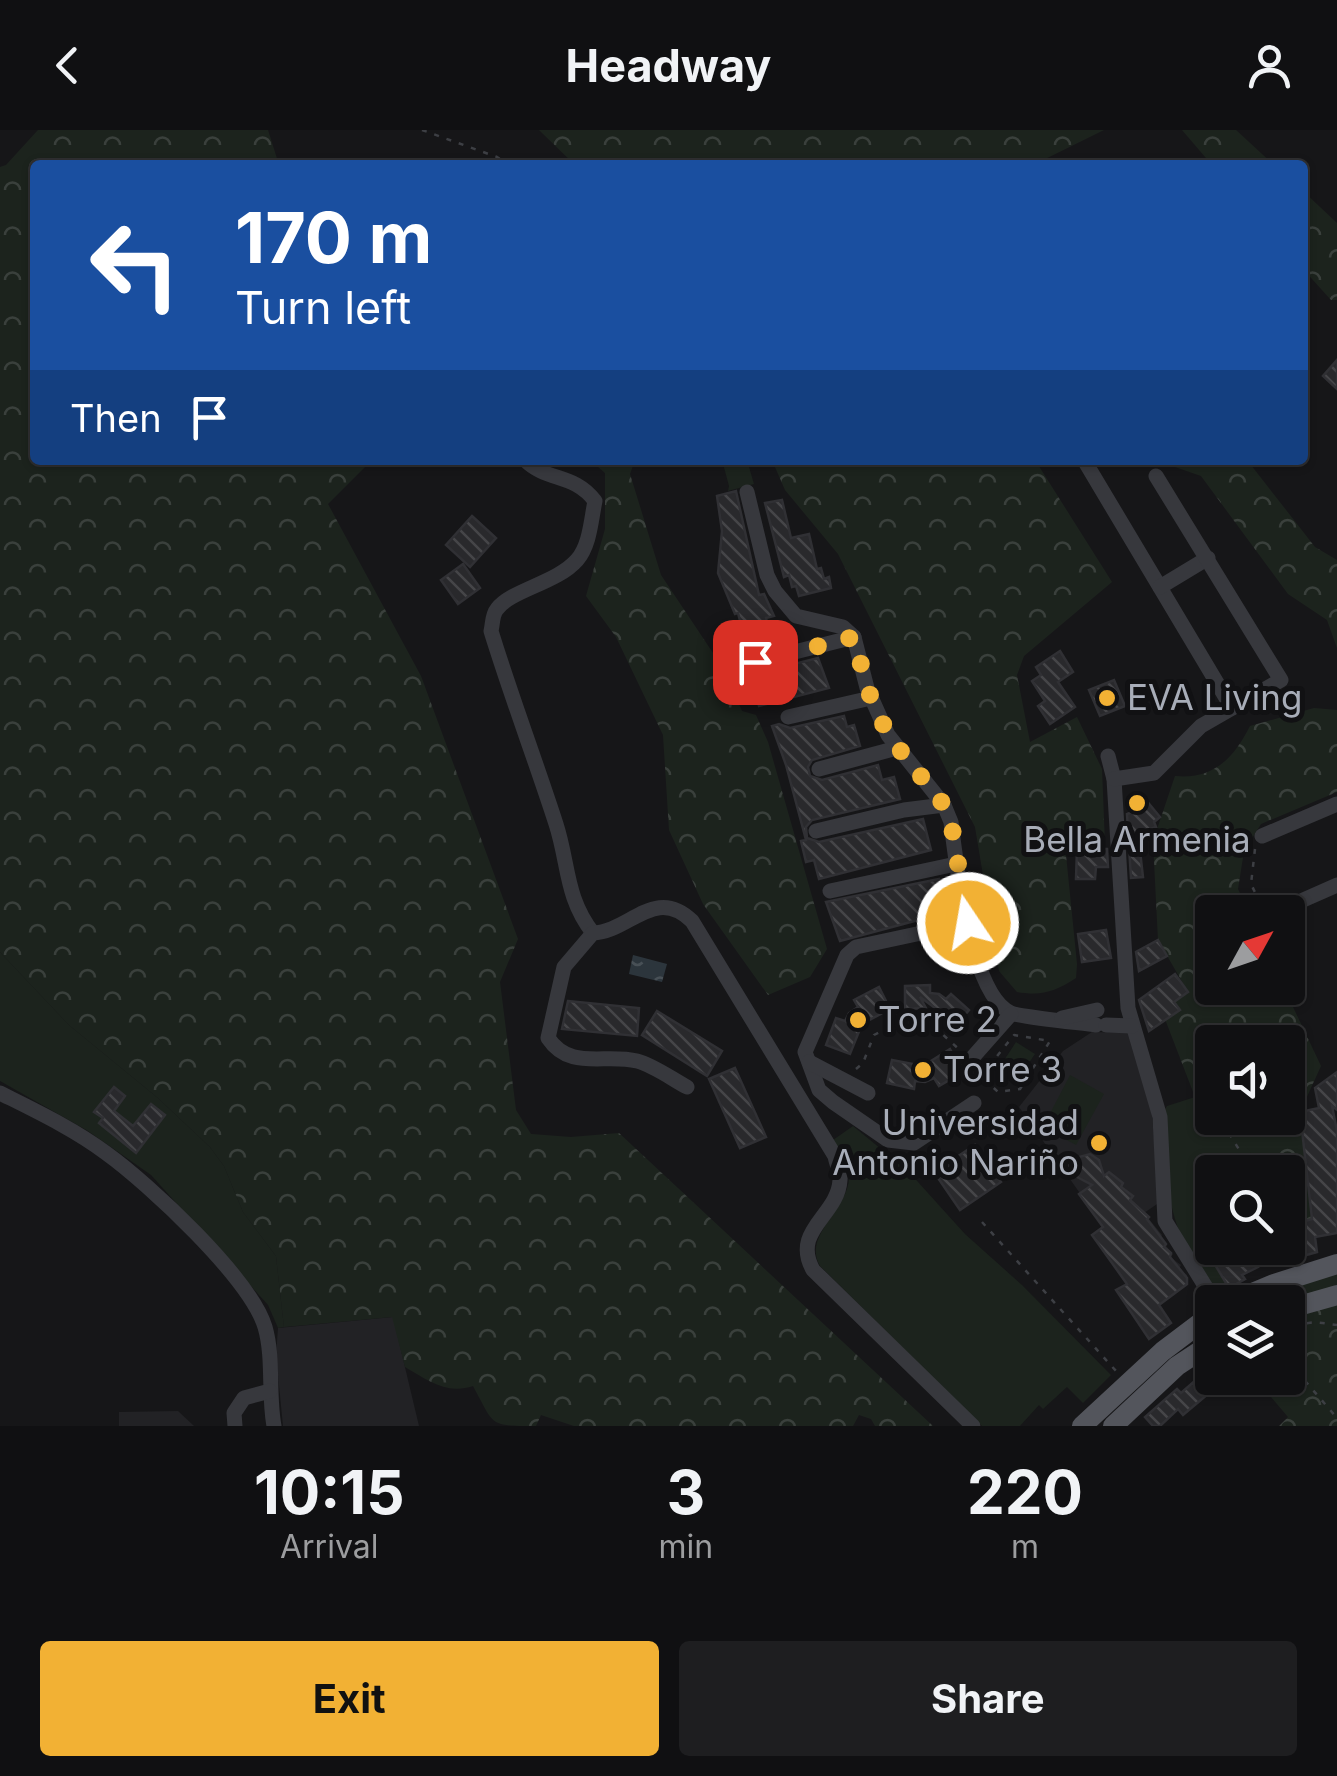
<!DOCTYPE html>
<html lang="en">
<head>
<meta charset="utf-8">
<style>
  body { margin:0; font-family:Inter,sans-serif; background:#1e1e20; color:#f1f3f6; height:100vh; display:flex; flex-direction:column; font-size:38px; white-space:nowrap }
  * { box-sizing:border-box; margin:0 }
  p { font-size:32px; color:#9c9d9f }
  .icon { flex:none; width:55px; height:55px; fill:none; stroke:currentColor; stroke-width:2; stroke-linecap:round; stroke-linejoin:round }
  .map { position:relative; height:1296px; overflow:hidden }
  .panel { display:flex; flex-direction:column; background:#101012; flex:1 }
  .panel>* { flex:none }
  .hud { position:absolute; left:30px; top:30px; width:1278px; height:305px; border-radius:10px; box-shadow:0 2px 8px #0004,0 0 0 2px #303032; background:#1a4fa0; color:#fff; overflow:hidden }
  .needle { width:65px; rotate:50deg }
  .tools { position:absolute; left:1195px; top:765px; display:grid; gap:20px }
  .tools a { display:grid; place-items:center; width:110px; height:110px; border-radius:10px; background:#101012; box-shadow:0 2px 8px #0004,0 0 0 2px #303032; font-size:50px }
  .pin { position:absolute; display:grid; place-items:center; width:85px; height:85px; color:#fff; margin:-42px; border-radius:20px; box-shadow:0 5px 15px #0006 }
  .me { position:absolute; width:110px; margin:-55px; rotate:348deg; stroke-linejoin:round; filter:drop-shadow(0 0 8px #0008) }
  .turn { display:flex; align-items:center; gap:35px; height:210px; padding:0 40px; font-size:45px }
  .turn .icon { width:130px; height:130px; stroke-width:2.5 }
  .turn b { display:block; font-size:70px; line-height:85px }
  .then { display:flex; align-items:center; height:95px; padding:0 40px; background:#0003; gap:20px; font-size:38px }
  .eta { display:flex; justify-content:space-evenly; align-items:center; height:170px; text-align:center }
  .eta b { font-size:60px; font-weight:700; line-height:70px }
  .primary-button { display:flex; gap:20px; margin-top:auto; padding:20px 40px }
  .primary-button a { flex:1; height:115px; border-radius:10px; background:#f2b134; color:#111; font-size:40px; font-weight:700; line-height:115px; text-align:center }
  .primary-button a+a { background:#1e1e20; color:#f1f3f6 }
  header { display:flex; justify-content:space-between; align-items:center; height:130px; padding:0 40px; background:#101012; font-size:45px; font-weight:700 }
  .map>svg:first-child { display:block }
  .built { fill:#222225 }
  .green { fill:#1c231d }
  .forest { fill:url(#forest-crowns) }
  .water { fill:url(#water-ripples) }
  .building { fill:url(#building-back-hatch); stroke:#303034; stroke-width:2.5 }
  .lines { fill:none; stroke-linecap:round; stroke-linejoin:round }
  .path { stroke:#3d3f44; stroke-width:2.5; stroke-dasharray:5 8; stroke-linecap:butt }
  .minor { stroke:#37383d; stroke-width:15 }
  .major { stroke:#53555c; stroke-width:20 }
  .route { stroke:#f2b134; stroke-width:18; stroke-dasharray:0 32.4 }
  .poi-dot { fill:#f2b134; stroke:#111113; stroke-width:4 }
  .labels { text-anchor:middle; stroke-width:10; stroke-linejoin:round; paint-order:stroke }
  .poi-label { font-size:35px; fill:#a8adb8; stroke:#111113; text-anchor:start }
</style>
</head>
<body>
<header><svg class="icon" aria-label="back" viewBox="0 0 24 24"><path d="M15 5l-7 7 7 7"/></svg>Headway<svg class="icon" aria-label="person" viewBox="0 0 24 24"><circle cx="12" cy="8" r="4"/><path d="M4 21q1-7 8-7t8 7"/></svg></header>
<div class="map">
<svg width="1337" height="1296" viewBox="0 0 1337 1296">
  <defs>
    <pattern id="forest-crowns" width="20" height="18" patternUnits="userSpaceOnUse" patternTransform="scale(2.5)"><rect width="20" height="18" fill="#1c231d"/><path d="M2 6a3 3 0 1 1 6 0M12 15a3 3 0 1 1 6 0" fill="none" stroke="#3a403c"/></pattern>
    <pattern id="water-ripples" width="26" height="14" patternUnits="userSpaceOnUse" patternTransform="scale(2.5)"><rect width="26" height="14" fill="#2c353c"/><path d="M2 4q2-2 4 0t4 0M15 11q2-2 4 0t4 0" fill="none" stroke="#485056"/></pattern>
    <pattern id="building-back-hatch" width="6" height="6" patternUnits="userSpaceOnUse" patternTransform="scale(2.5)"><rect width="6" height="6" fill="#29292c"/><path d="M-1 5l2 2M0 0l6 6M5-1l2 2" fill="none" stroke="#454548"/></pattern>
  </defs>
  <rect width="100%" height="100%" fill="#161618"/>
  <g class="built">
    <polygon points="1092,902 1133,903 1151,975 1160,1072 1144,1083 1162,1105 1160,1109 1173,1124 1170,1127 1181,1135 1179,1139 1187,1145 1187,1154 1159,1175 1019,977 1063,921"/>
    <polygon points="393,1187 419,1296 283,1296 276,1225 278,1198"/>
    <polygon points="178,1281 194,1296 119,1296 119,1282"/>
  </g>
  <g class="green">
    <polygon points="722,330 747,330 754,354 728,361 729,356"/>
    <polygon points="0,822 69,895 158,968 210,1017 224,1036 243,1082 276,1126 284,1197 278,1198 268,1175 151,1045 88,1001 0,951"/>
    <polygon points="1016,912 1035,924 1015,953 997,941"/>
    <polygon points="1070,945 1104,964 1076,1015 1043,997"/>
    <path d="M1195,967L1212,979V988L1227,989L1265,1042H1212V1106L1202,1111L1229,1158L1222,1164C1165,1105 1169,1063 1160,987L1167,976Z"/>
    <path d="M853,996L909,1042L965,1104L1022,1155L1111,1245L1083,1273L1067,1257L1043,1279L1039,1275L1020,1296H982L820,1136C802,1105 848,1080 849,1048C850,1034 840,1021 833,1010Z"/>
    <polygon points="1288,1073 1304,1100 1291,1104 1297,1129 1258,1137 1248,1118 1288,1118"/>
    <polygon points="1337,1137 1337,1156 1288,1173 1245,1172"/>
  </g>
  <g class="forest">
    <path d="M38,0H268L279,35H35V330H372L328,374L421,546L518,809L500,852L516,980L531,1004L571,1007L619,1003L933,1296H875L871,1289L859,1285L853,1296H574L541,1285L536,1296C488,1296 495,1296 473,1256C446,1265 428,1250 405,1237L392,1187L284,1197L276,1126L243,1082L224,1036L210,1017L158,968L69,895L0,822V37L6,35Z"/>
    <polygon points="539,0 1104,0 1033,35 575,35"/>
    <polygon points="1182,0 1236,0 1274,35 1212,35"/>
    <polygon points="1303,61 1337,93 1337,170 1331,170 1303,139"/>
    <polygon points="590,330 635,330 630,344 661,445 723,538 742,581 756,585 768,612 827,819 810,847 768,865 703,774 669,700 663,605 616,507 586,466 605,399 605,343"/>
    <path d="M772,330H1035L1112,452L1024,526L1017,545L1030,612L1077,587L1102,639L1105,715H1065L1077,834L1076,848C1054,862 1042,866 1017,862L999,841L975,697L838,424L785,360Z"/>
    <polygon points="1155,330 1247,330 1315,417 1337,430 1337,518 1327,490 1288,464 1201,346"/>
    <path d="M1314,578L1337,580V662L1261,694L1244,721L1238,759L1249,782H1212V858H1284L1321,936L1300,982L1313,1098L1304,1100L1288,1073V1042H1265L1225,988H1288V912H1212V979L1195,967L1165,889L1179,879L1174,872L1188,862L1158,810L1153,711L1175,646C1213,650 1234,628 1250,596Z"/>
    <polygon points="1337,1171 1337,1296 1279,1296 1288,1287 1255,1248 1288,1248 1288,1187"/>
  </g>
  <polygon class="water" points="633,825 667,834 662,852 629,844"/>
  <g class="building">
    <polygon points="1337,230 1337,259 1323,246"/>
    <polygon points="736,361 759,465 764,464 774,486 766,488 772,512 751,518 744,494 741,495 738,483 735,484 718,443 722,401 717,366"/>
    <polygon points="782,370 791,408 809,404 817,439 821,438 824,449 829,447 831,458 799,466 796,456 792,457 789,445 784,447 765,373"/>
    <polygon points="472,386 496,408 470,437 446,415"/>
    <polygon points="463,434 480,458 458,474 441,450"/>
    <polygon points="1060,521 1073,542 1058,552 1075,577 1050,594 1038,576 1045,571 1032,551 1041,545 1036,537"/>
    <polygon points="818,528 829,558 759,576 755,557 740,561 735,543 747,540 758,543"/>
    <polygon points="1114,550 1125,576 1100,586 1089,560"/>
    <polygon points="844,586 847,597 854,595 860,616 812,630 808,637 810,646 822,650 878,635 882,650 894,647 900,669 812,690 806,697 807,708 819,712 923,689 931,720 819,749 814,730 806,732 801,711 806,710 786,635 772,596 779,594 790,598"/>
    <polygon points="1141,664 1160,687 1154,692 1156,697 1138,703 1143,747 1131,748 1127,684 1137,680 1132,666"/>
    <polygon points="1077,718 1107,719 1108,737 1096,737 1095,749 1076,749"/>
    <polygon points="939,749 948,782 840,811 826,772"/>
    <polygon points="1106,800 1111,828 1082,832 1078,804"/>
    <polygon points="1158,810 1167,826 1139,841 1136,822"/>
    <polygon points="1175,844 1188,862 1174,872 1180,880 1149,901 1139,870"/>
    <polygon points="930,855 930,863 939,864 946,869 951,864 969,880 957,894 920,867 926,878 905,879 905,856"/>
    <polygon points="879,857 890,879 862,894 850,924 826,915 836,888 845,891 849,883 858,877 854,870"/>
    <polygon points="568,871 639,878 637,906 562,899"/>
    <polygon points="657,881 722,921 707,946 642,905"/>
    <polygon points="950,919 963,942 939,956 934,948 925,952 915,951 914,959 887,953 892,930 923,936"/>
    <polygon points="735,938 766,1007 740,1018 709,949"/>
    <polygon points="1337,942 1337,980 1332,976 1337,1001 1337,1103 1315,1107 1317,1122 1282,1132 1278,1118 1288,1118 1288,1096 1312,1089 1300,982 1319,978 1315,958"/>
    <polygon points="114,957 125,966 114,981 133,996 151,974 165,985 136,1023 99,993 103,988 94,982"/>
    <polygon points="975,1015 1001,1052 960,1080 934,1042"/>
    <polygon points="1090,1024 1099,1030 1104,1046 1109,1042 1123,1053 1121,1057 1133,1066 1130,1070 1149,1087 1147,1089 1166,1114 1164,1117 1171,1123 1170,1127 1187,1148 1187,1154 1159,1175 1171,1193 1149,1209 1116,1160 1127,1154 1092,1105 1103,1097 1079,1064 1092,1055 1077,1047 1074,1036 1079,1027"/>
    <polygon points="1205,1118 1248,1118 1258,1137 1242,1145 1245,1149 1229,1158"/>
    <polygon points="1212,1236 1212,1248 1227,1248 1183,1285 1178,1279 1160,1296 1153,1296 1145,1287 1177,1259 1181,1263"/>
  </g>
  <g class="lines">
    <g class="path">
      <polyline points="422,0 497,27 509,35"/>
      <polyline points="1255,719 1251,754 1262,777"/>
      <polyline points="856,939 863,933 874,905 899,892 929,892 962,922"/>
      <polyline points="975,940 998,962 1020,959 1050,911 1014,905 981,946"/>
      <polyline points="1222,992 1253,1042"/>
      <polyline points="982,1092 1116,1241"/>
      <polyline points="1294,1195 1315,1192 1337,1195"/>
      <polyline points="1288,1231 1337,1288"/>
    </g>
    <g class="minor">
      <path d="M525,330C547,352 574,343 595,371C591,390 590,415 577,430C557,453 511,460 497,479C492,485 493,493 491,501C511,566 535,629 556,694C569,734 565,767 593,803"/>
      <polyline points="1084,330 1232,578"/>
      <path d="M747,362L767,445L775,461L796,486L843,497L854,507L867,558L888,605L944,675L951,692C956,734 971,865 1011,883C1019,887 1082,893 1096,895"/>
      <polyline points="1160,457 1208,428"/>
      <polyline points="755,532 854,507"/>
      <polyline points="788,587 871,568"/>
      <polyline points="1108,626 1114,649 1128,878 1160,987 1165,1091 1215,1172"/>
      <polyline points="819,639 897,618"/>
      <polyline points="1114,649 1154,643 1201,596 1281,550 1156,346"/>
      <polyline points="816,701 904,680 944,675"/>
      <polyline points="1262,706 1337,674"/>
      <polyline points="830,761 956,734"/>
      <polyline points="1276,782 1337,755"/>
      <polyline points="968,793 856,817 847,825 805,922 819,960 833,972 888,1010 914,1013 974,973"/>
      <polyline points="1062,888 1097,880"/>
      <polyline points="1106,895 1132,896"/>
      <polyline points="973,927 1011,884"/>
      <polyline points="809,932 868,963"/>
      <path d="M687,957C672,949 653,935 637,931C604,923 570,941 548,908L564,837L593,803C629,802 655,755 692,791L835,1026C836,1033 841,1043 840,1050C838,1086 791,1100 813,1140L973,1296"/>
      <path d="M0,963C36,981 74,999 106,1023C149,1054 250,1148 265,1197C274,1228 268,1264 274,1296"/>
      <polyline points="235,1296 234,1283 244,1268 270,1261"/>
    </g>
    <g class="major">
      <polyline points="1231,1172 1274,1154 1337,1134"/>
      <polyline points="1288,1179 1337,1165"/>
      <polyline points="1082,1296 1163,1221 1212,1184"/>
      <polyline points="1113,1296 1177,1236 1212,1213"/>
    </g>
  </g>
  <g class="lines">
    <polyline class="route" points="755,532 854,507 867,558 888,605 944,675 951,692 968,793"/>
  </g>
  <g class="poi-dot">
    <circle cx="1107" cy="568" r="10"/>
    <circle cx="1137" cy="673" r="10"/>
    <circle cx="858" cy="890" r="10"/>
    <circle cx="923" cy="940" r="10"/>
    <circle cx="1099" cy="1013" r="10"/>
  </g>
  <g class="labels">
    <g class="poi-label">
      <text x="1127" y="580">EVA Living</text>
      <text x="1137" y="722" text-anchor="middle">Bella Armenia</text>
      <text x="878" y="902">Torre 2</text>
      <text x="943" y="952">Torre 3</text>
      <text x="1079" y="1005" text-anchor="end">Universidad<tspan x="1079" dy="40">Antonio Nariño</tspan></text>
    </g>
  </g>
</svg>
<div class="tools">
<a><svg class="needle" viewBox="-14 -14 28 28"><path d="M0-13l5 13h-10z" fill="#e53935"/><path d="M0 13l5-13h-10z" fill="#9c9d9f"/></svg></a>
<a><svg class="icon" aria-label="sound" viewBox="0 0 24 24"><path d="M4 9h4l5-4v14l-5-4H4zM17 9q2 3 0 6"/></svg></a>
<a><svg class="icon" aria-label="search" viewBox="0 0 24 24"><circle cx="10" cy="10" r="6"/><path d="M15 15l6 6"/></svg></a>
<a><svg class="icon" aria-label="layers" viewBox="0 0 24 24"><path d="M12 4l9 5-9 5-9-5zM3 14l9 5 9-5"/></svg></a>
</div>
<div class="pin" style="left:755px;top:532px;background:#d93025"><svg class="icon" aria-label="arrive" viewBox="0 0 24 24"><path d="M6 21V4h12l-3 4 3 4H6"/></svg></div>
<svg class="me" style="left:968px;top:793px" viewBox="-20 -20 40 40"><circle r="17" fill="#f2b134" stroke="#fff" stroke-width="3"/><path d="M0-11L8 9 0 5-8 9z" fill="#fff"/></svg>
<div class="hud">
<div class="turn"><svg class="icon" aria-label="left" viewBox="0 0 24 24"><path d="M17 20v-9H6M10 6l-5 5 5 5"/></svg><div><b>170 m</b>Turn left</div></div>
<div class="then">Then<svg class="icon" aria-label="arrive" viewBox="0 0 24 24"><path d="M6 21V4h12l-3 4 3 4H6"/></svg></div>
</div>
</div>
<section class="panel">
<div class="eta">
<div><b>10:15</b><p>Arrival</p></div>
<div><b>3</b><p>min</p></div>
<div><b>220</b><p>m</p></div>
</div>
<div class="primary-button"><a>Exit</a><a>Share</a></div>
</section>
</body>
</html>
